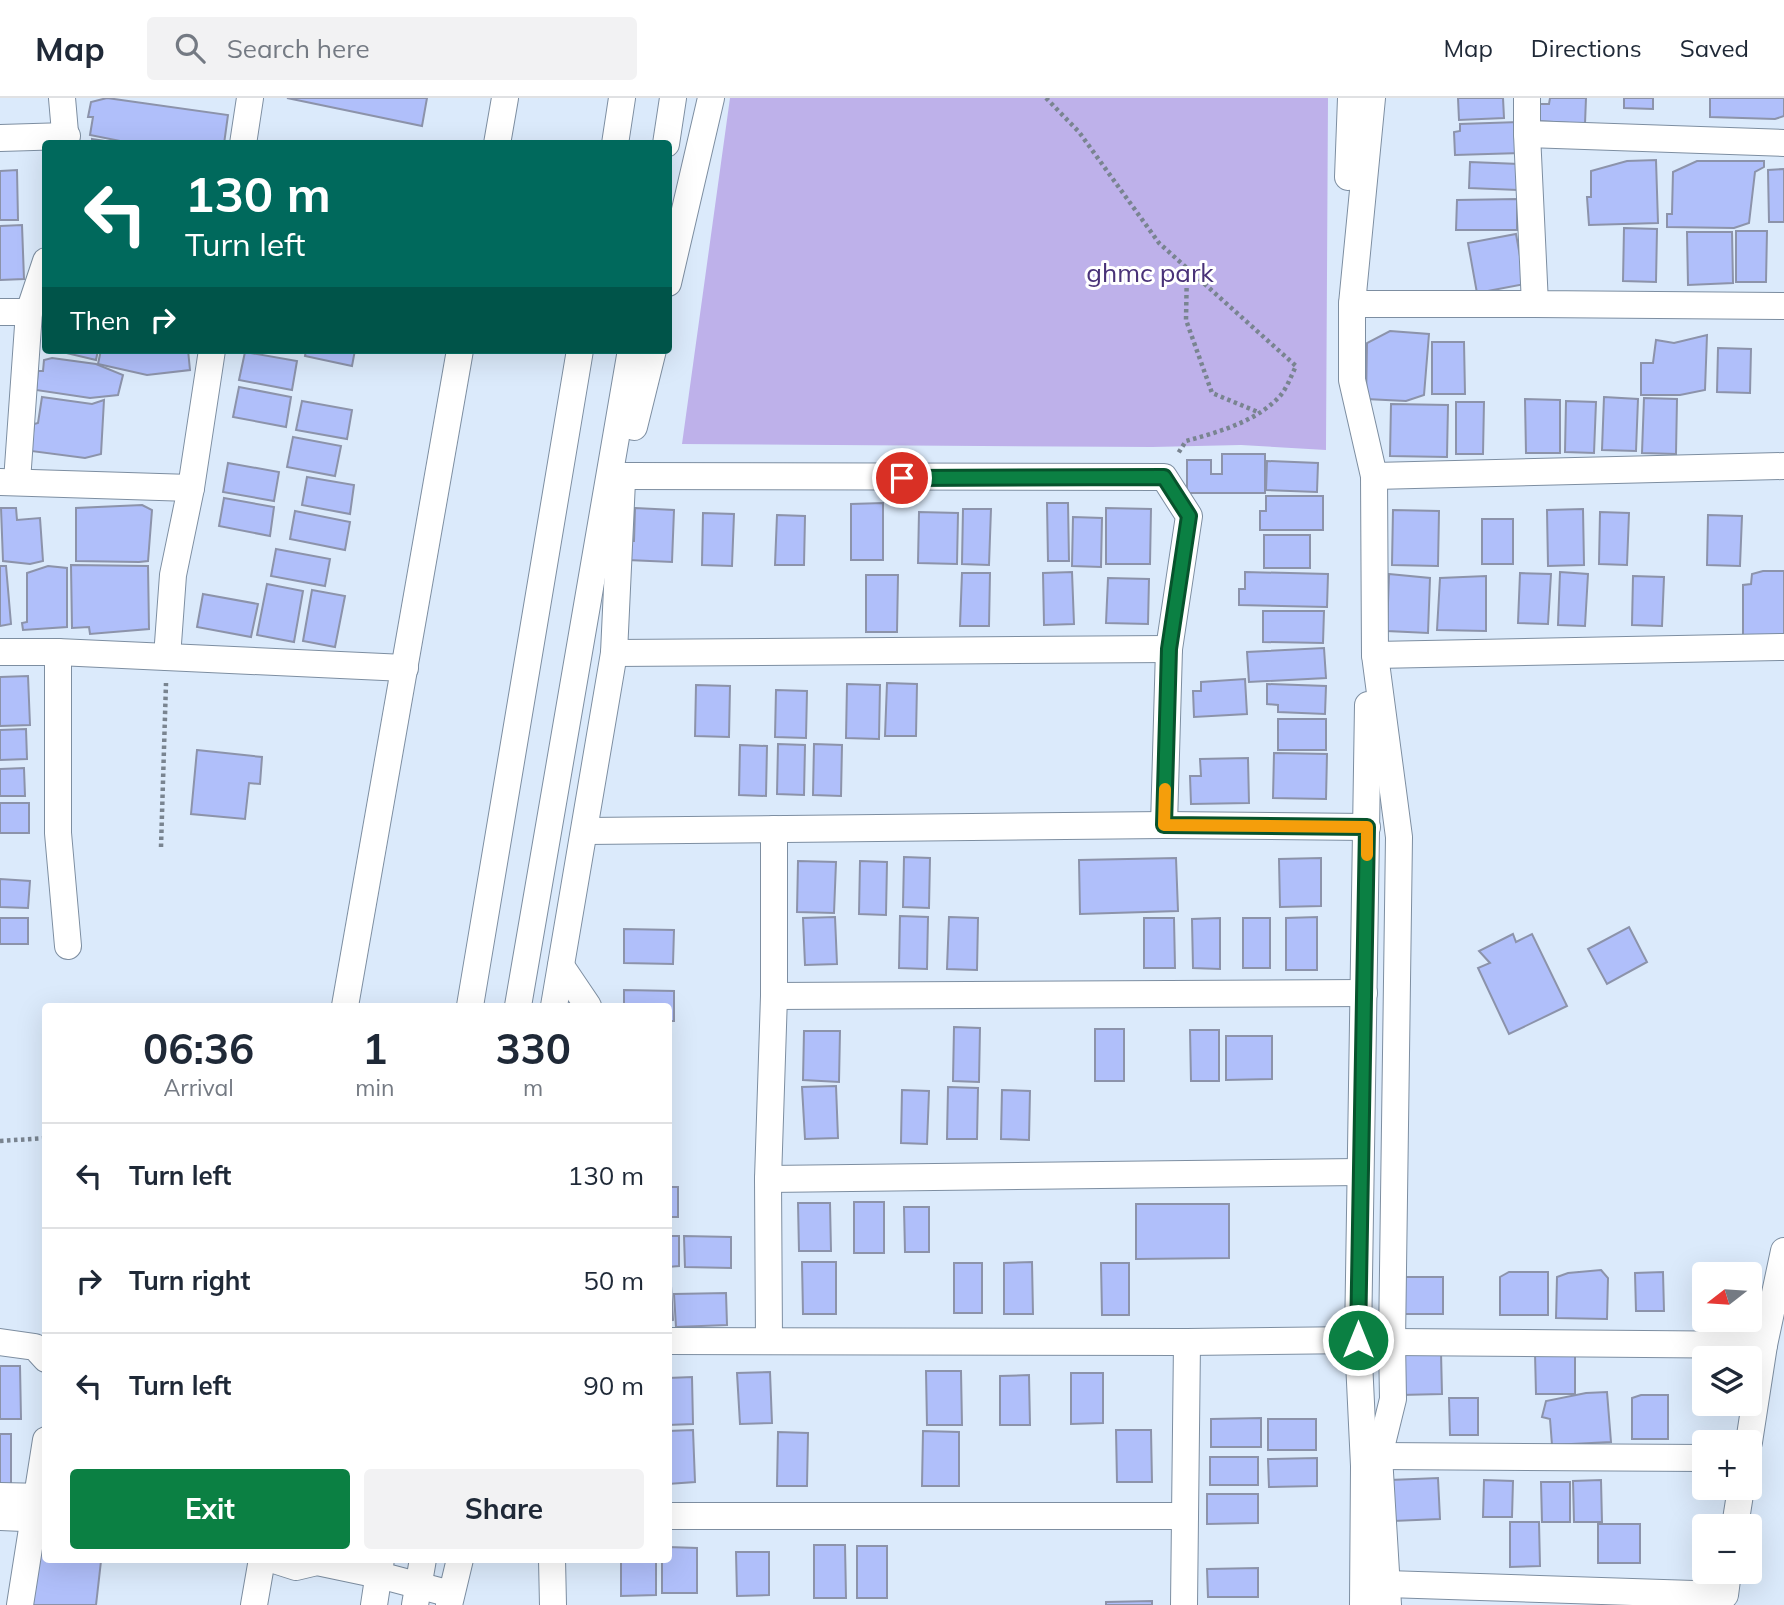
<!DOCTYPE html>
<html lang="en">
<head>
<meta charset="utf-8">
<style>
  body { margin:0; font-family:Mulish,sans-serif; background:#f2f2f3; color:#1f2937; height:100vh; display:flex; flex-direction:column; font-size:26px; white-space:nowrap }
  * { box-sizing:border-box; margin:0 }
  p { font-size:23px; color:#747a83 }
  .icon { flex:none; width:38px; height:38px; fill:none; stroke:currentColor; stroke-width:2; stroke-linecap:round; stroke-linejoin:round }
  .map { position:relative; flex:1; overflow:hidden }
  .side { position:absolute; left:42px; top:905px; width:630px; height:560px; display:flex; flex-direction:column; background:#fff; border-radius:7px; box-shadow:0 7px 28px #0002 }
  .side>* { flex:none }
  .top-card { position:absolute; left:42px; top:42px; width:630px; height:214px; border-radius:7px; box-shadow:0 7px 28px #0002; background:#00695c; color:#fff; overflow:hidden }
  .needle { width:46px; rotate:253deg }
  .fabs { position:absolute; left:1692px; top:1164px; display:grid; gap:14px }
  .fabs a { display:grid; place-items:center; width:70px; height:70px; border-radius:7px; background:#fff; box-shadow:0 7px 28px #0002; font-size:35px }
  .pin { position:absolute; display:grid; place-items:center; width:60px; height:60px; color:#fff; margin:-30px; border:4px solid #fff; border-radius:50%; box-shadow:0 2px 7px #0007 }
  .me { position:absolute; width:77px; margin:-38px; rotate:0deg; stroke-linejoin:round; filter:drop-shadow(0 0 5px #0008) }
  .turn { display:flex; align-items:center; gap:24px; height:147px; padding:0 28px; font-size:32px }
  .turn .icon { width:91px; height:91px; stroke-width:2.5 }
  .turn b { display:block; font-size:49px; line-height:60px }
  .then { display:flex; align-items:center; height:66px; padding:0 28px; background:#0003; gap:14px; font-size:26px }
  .eta { display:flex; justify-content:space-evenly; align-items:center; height:119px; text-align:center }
  .eta b { font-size:42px; font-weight:700; line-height:49px }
  .action { display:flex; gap:14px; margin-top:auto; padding:14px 28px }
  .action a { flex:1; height:80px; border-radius:7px; background:#0b8043; color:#fff; font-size:28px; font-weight:700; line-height:80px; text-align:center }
  .action a+a { background:#f2f2f3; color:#1f2937 }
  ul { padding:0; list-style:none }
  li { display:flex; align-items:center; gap:21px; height:105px; padding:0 28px; border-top:2px solid #e0e1e3 }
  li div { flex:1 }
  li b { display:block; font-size:26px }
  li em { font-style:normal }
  header { display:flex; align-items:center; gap:42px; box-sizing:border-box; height:98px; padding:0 35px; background:#fff; border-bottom:2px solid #e0e1e3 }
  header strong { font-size:33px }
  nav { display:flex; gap:38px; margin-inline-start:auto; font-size:24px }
  .search { width:490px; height:63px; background:#f2f2f3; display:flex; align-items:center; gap:18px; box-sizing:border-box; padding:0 24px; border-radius:7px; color:#747a83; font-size:26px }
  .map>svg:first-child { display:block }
  .green { fill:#beb1ea }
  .building { fill:#b0bffa; stroke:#8c93aa; stroke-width:2 }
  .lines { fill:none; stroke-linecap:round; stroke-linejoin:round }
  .street-casing { stroke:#7d8ea1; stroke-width:28 }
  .path { stroke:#798490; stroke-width:4.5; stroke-dasharray:3.5 3.5; stroke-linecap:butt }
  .street { stroke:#fff; stroke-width:26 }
  .route-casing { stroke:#07532c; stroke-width:18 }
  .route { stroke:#0b8043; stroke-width:12 }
  .slow { stroke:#f59e0b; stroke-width:12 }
  .labels { text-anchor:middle; stroke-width:6; stroke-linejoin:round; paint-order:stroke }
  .park-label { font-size:26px; fill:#493278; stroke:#fff }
</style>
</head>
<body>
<header>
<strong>Map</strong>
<div class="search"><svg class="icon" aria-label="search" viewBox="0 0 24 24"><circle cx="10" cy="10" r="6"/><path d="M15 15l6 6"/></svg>Search here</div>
<nav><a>Map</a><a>Directions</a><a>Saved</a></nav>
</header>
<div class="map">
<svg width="1784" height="1507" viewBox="0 0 1784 1507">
  <rect width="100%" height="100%" fill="#dbeafb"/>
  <polygon class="green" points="730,0 1328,0 1326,352 1241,347 1152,349 682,346"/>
  <g class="building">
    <polygon points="107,0 228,17 224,46 135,46 90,37 93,19 88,19 91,4"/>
    <polygon points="287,0 427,0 422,28"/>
    <polygon points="1458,0 1503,0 1504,20 1459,22"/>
    <polygon points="1550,0 1586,0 1585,26 1538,23 1539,6 1549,6"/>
    <polygon points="1624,0 1653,0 1653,11 1624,10"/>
    <polygon points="1710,0 1784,0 1784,18 1775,21 1710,19"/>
    <polygon points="1519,24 1521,55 1455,57 1454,34 1460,33 1460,26"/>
    <polygon points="92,41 125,46 92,46"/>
    <polygon points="1656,62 1658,125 1589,127 1587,99 1591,99 1591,73 1627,63"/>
    <polygon points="1697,63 1764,63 1764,69 1755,74 1749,125 1734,130 1667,129 1667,116 1672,116 1673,74"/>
    <polygon points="1470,64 1519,66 1518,92 1469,90"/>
    <polygon points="1784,71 1784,124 1769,124 1768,72"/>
    <polygon points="17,72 18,122 0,122 0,73"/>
    <polygon points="1517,101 1517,132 1456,132 1457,102"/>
    <polygon points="22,127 24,181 0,182 0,128"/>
    <polygon points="1624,130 1657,131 1656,184 1623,183"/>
    <polygon points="1736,133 1767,133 1766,184 1736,184"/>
    <polygon points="1687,134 1732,134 1733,185 1688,187"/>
    <polygon points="1516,136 1525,186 1477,195 1468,145"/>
    <polygon points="1390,233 1429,236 1424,297 1406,303 1366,301 1367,245"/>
    <polygon points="1707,237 1705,292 1680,297 1641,297 1641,265 1653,265 1656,242 1674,245"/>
    <polygon points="1432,244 1464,244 1465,296 1432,296"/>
    <polygon points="1718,250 1751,251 1750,295 1717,294"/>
    <polygon points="62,252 98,252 96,262 62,254"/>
    <polygon points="101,252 188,252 190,272 147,277 98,266"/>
    <polygon points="306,252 355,252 352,268 305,258"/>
    <polygon points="245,254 297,263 292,292 239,282"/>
    <polygon points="52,260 96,266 123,277 118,297 90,300 36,292 38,273 43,273 44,262"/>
    <polygon points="239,289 291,299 286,329 233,319"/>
    <polygon points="42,299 92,306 104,302 101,356 85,360 31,353 34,326 38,325"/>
    <polygon points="1604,299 1638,301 1636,353 1602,352"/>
    <polygon points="1644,300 1677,301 1676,356 1642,355"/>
    <polygon points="1525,301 1560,302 1560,355 1526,355"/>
    <polygon points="302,303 352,312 347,341 296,332"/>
    <polygon points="1566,303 1596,304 1594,355 1565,354"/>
    <polygon points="1456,304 1484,304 1483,356 1456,356"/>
    <polygon points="1391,306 1448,307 1447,359 1390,358"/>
    <polygon points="293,339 341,348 335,378 287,369"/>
    <polygon points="1222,356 1265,356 1265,395 1187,395 1187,362 1211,362 1211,376 1222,376"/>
    <polygon points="1267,363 1318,365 1317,394 1266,392"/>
    <polygon points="228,365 279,374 274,403 223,394"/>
    <polygon points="307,379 354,387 350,416 302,407"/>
    <polygon points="1266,398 1323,398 1323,432 1260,432 1260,413 1266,413"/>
    <polygon points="224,400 274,409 270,438 219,428"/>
    <polygon points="883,405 883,462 851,462 851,406"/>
    <polygon points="1047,405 1068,405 1069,463 1048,463"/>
    <polygon points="142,407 152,412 148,463 139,464 76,463 76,410"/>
    <polygon points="1,410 16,410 17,422 40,420 43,463 30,466 3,463"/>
    <polygon points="635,410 674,412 672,464 628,462 628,443 634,443"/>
    <polygon points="1106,410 1151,411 1150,466 1106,466"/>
    <polygon points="963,411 991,411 989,467 962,466"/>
    <polygon points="1583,411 1584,467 1548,468 1547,412"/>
    <polygon points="1393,412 1439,413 1438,468 1392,467"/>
    <polygon points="295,413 350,424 345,452 290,441"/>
    <polygon points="919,414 958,415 957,466 918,465"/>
    <polygon points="1600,414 1629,415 1627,467 1599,466"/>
    <polygon points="703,415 734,416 732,468 702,467"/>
    <polygon points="777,417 805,418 804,467 775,467"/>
    <polygon points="1708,417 1742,418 1740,468 1707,467"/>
    <polygon points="1073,419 1102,420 1101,469 1072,468"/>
    <rect x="1482" y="421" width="31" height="45"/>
    <rect x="1264" y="437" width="46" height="33"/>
    <polygon points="276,451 330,461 325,488 271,478"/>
    <polygon points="71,467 148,468 149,531 90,536 89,529 72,530"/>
    <polygon points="0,468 6,468 11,526 0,528"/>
    <polygon points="48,468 67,470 67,529 23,532 22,525 27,524 27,475"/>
    <polygon points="1763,473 1784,473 1784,539 1743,540 1743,487 1751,486 1752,476"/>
    <polygon points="1072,474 1074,526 1044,527 1043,475"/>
    <polygon points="1245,474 1328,476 1327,509 1239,507 1239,491 1245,491"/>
    <polygon points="1560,474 1588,476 1585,528 1558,527"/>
    <polygon points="962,475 990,475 989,528 960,528"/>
    <polygon points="1520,475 1551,476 1548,526 1518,525"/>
    <polygon points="1389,476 1430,480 1428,535 1387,533"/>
    <polygon points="866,477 898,477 897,534 866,534"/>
    <polygon points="1486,478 1486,533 1437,532 1440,480"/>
    <polygon points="1633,478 1664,479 1662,528 1632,527"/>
    <polygon points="1108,480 1149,481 1148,526 1106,525"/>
    <polygon points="267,486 303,493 294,544 257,537"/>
    <polygon points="312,492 345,498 335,549 303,543"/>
    <polygon points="203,496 258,506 251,539 197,529"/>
    <polygon points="1263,513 1324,513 1323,545 1263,544"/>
    <polygon points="1324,550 1326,580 1249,584 1247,554"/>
    <polygon points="28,578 30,627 0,628 0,579"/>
    <polygon points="1245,581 1247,616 1194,619 1193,593 1201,593 1201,584"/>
    <polygon points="887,585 917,586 916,638 885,638"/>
    <polygon points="847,586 880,587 879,641 846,640"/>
    <polygon points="1267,586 1326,588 1325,616 1278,614 1278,607 1267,606"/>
    <polygon points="696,587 730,588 729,639 695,638"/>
    <polygon points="776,592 807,593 806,640 775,639"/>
    <rect x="1278" y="621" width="48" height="31"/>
    <polygon points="26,631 27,661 0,662 0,632"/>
    <polygon points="778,646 805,647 804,697 777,696"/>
    <polygon points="814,646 842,647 841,698 813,697"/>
    <polygon points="740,647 767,648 766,698 739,697"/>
    <polygon points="197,652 262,659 260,686 249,685 245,721 191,716"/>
    <polygon points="1274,655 1327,656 1326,701 1273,700"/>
    <polygon points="1248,660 1249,705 1191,706 1190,678 1201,678 1200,661"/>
    <polygon points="24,670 25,698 0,698 0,671"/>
    <rect x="0" y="705" width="29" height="30"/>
    <polygon points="904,759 930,760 929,810 903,809"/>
    <polygon points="1176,760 1178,813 1080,816 1079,762"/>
    <polygon points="1321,760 1321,808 1280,809 1279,761"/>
    <polygon points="798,763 836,764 834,815 797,814"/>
    <polygon points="860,763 887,764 886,817 859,816"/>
    <polygon points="0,781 30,783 28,810 0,809"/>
    <polygon points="900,818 928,819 927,871 899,870"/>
    <polygon points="835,819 837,866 805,867 803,820"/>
    <polygon points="949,819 978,820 977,872 947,871"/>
    <polygon points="1317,819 1317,872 1286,872 1286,820"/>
    <rect x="0" y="820" width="28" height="26"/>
    <polygon points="1144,820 1174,820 1175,870 1144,870"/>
    <polygon points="1220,820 1220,871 1193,870 1192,821"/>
    <rect x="1243" y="820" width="27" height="50"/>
    <polygon points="1629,829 1647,864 1607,886 1588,851"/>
    <polygon points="624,831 674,832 673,866 624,865"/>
    <polygon points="1513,836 1516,844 1532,836 1567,908 1509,936 1478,870 1490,865 1479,853"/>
    <polygon points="624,892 674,893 674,923 668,923 668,908 624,908"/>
    <polygon points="954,929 980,930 979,984 953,983"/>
    <rect x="1095" y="931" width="29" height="52"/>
    <polygon points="1190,932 1219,932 1219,983 1191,983"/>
    <polygon points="804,933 840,933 839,984 803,982"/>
    <polygon points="1226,938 1272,938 1272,981 1226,982"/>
    <polygon points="836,988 838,1040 805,1041 802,989"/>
    <polygon points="948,989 978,990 977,1041 947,1041"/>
    <polygon points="902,992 929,993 927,1046 901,1045"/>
    <polygon points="1002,992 1030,993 1029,1042 1001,1041"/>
    <rect x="668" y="1089" width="10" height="30"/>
    <rect x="854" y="1104" width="30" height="51"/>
    <polygon points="798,1105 830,1105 831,1153 799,1153"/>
    <polygon points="1136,1106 1229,1106 1229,1160 1136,1161"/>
    <polygon points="904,1109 929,1109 929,1154 905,1154"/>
    <polygon points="668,1138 679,1138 679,1168 668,1169"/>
    <polygon points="684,1138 731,1139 731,1170 685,1169"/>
    <polygon points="802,1164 836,1164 836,1216 803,1216"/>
    <polygon points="1032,1164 1033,1216 1004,1216 1004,1165"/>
    <rect x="954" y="1165" width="28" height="50"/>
    <polygon points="1101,1165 1129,1165 1129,1217 1102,1217"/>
    <polygon points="1601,1172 1608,1180 1607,1221 1556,1220 1557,1179 1568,1175"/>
    <polygon points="1509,1174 1548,1174 1548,1217 1500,1217 1500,1179"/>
    <polygon points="1663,1174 1664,1213 1636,1213 1635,1175"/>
    <polygon points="1403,1179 1443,1179 1443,1216 1404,1216"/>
    <polygon points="668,1188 671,1188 673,1222 668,1223"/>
    <polygon points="726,1195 727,1227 676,1229 674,1196"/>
    <polygon points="1400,1254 1441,1254 1442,1296 1400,1297"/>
    <polygon points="1535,1255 1575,1255 1575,1296 1536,1296"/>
    <polygon points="0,1268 20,1268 21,1321 0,1321"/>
    <polygon points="926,1273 961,1273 962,1327 927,1327"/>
    <polygon points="770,1274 772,1325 740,1326 737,1275"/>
    <polygon points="1071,1275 1103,1275 1103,1325 1071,1326"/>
    <polygon points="1029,1277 1030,1327 1000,1327 1000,1278"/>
    <polygon points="692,1279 693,1326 668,1327 668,1280"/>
    <polygon points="1607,1294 1611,1344 1552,1347 1550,1321 1542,1319 1546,1303 1586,1295"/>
    <polygon points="1641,1297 1668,1297 1668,1341 1632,1341 1632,1300"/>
    <polygon points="1449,1300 1478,1300 1478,1337 1450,1337"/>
    <polygon points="1261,1320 1261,1349 1211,1349 1211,1321"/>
    <rect x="1268" y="1321" width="48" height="31"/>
    <polygon points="693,1332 695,1384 668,1386 668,1333"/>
    <polygon points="1116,1332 1151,1332 1152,1384 1117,1384"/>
    <polygon points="923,1333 959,1334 959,1388 922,1388"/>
    <polygon points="778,1334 808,1335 807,1388 777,1388"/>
    <rect x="0" y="1336" width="11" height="56"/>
    <rect x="1210" y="1359" width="48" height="28"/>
    <polygon points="1317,1360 1317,1388 1269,1389 1268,1361"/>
    <polygon points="1438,1380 1440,1421 1393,1423 1390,1382"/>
    <polygon points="1484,1382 1513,1383 1512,1419 1483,1419"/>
    <polygon points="1601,1382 1602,1424 1574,1424 1573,1383"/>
    <polygon points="1541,1384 1570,1384 1570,1424 1542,1424"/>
    <polygon points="1207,1396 1258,1396 1258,1425 1207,1426"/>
    <polygon points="1510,1424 1539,1424 1540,1468 1510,1469"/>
    <rect x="1598" y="1426" width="42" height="39"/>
    <polygon points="814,1447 845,1447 846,1500 814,1500"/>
    <rect x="857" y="1448" width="30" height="52"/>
    <polygon points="668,1449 697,1450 697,1495 662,1495 662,1461 668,1461"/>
    <polygon points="736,1454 769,1454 769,1497 737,1498"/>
    <polygon points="34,1456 46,1457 46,1461 101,1463 96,1507 28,1507"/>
    <polygon points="621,1461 656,1461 656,1497 621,1498"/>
    <polygon points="1258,1470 1258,1499 1208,1499 1207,1471"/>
    <polygon points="1152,1503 1152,1507 1106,1507 1106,1504"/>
  </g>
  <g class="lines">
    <defs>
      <g id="street">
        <polyline points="62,0 66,46"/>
        <polyline points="1372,0 1352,206 1352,282 1374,378 1375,557 1399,739 1392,1244 1393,1301 1379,1358 1388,1507"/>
        <polyline points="1527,0 1527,36 1535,206 1784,208"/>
        <polyline points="1527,36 1784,45"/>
        <polyline points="0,40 67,38"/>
        <polyline points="243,46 250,0"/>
        <polyline points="497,46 505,0"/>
        <polyline points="615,46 622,0"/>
        <polyline points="666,46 673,0"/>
        <polyline points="1348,79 1351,0"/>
        <polyline points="668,185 711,0"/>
        <polyline points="1352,206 1535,206"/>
        <polyline points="0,214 29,214"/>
        <polyline points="634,329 653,252"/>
        <polyline points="623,378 1164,379 1189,418 1169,551 1164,727"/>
        <polyline points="1374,378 1784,368"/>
        <polyline points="17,383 29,214 46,163"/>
        <polyline points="0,384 191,390"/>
        <polyline points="0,554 58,554 405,570"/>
        <polyline points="58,554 58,735 68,848"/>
        <polyline points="614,555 1169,551"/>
        <polyline points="1375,557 1784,549"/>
        <polyline points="167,559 173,477 191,390 212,252"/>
        <polyline points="586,733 1164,727 1367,729"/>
        <polyline points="561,868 588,908"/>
        <polyline points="774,898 1364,895"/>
        <polyline points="345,908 460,252"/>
        <polyline points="470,908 580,252"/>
        <polyline points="518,908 631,252"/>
        <polyline points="554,908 614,555 622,383"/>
        <polyline points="768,1081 1359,1074"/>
        <polyline points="668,1243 1187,1244 1358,1242"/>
        <polyline points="769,1243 768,1081 774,898 774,731"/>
        <polyline points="0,1244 35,1249 46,1261"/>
        <polyline points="1392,1244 1764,1247"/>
        <polyline points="1749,1344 1764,1247 1784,1153"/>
        <polyline points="1379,1358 1704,1360"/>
        <polyline points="0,1398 46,1399"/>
        <polyline points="668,1418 1185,1418"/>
        <polyline points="0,1419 46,1421"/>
        <polyline points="1735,1428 1741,1390"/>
        <polyline points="271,1461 296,1469 317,1464 379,1477 451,1496"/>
        <polyline points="552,1461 553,1507"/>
        <polyline points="1387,1486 1725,1497 1728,1474"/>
        <polyline points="20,1507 46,1342"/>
        <polyline points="254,1507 262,1461"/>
        <polyline points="374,1507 381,1461"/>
        <polyline points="415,1507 423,1461"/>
        <polyline points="449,1507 460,1461"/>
        <polyline points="1184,1507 1187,1244"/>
        <polyline points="1363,1507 1364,1368 1358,1242 1368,607"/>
      </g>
    </defs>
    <use href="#street" class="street-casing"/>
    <g class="path">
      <path d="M1046,0L1079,34L1159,145L1296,268C1291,278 1287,290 1280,298C1256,324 1218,334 1186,343L1177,357"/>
      <polyline points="1187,169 1186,222 1212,295 1258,314"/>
      <polyline points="161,749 166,585"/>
      <polyline points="0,1043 46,1040"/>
    </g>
    <use href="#street" class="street"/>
  </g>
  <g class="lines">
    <defs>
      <polyline id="route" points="902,380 1164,379 1189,418 1169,551 1164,727 1367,729 1358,1242"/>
    </defs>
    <use href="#route" class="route-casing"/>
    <use href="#route" class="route"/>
    <polyline class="slow" points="1165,691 1164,727 1367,729 1367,757"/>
  </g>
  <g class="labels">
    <g class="park-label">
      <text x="1150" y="184">ghmc park</text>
    </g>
  </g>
</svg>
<div class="fabs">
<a><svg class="needle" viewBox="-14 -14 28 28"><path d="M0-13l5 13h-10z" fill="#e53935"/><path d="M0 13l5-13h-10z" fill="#747a83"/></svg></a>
<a><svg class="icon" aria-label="layers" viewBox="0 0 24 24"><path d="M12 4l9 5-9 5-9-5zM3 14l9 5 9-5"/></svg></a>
<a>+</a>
<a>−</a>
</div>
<div class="pin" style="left:902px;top:380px;background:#d93025"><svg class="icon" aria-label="arrive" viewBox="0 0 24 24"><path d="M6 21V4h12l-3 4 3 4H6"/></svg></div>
<svg class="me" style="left:1358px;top:1242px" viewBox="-20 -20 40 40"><circle r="17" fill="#0b8043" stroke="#fff" stroke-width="3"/><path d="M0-11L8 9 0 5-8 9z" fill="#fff"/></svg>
<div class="top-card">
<div class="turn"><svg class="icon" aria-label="left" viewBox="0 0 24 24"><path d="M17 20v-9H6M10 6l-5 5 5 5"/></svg><div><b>130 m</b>Turn left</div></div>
<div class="then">Then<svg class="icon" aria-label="right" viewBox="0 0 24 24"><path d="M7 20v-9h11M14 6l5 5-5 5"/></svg></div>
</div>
<section class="side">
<div class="eta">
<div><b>06:36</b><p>Arrival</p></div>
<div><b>1</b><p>min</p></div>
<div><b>330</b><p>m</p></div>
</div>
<ul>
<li><svg class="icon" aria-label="left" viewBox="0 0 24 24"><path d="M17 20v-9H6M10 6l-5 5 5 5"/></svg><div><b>Turn left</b></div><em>130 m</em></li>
<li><svg class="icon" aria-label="right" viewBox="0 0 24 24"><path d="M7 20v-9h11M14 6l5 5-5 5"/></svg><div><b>Turn right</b></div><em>50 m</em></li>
<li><svg class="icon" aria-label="left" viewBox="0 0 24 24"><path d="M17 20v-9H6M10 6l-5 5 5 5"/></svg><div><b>Turn left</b></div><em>90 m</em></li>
</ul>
<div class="action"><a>Exit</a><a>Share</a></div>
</section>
</div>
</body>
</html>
